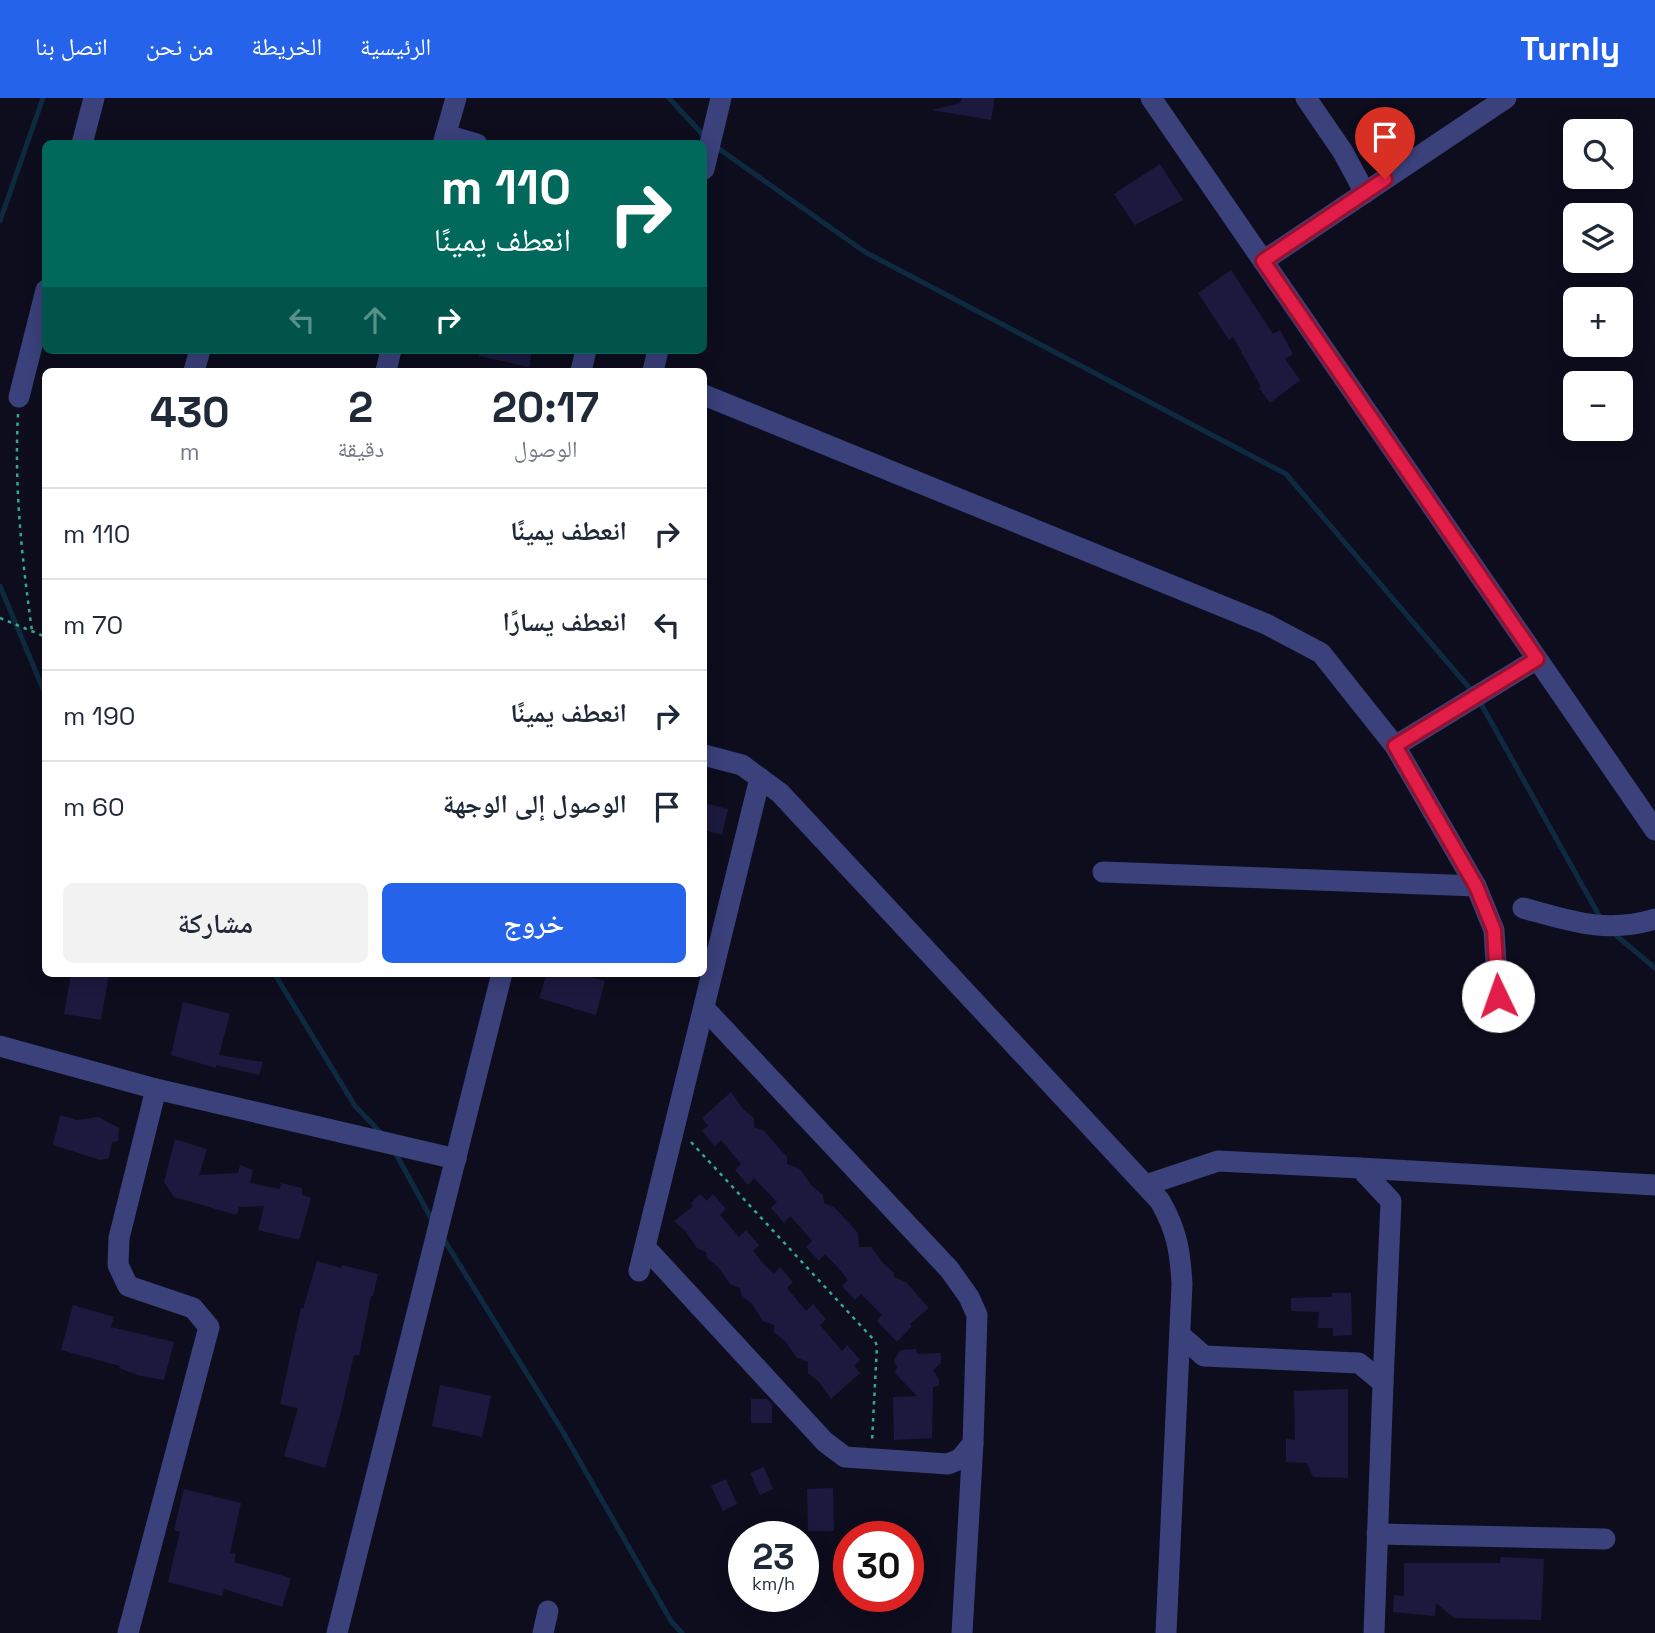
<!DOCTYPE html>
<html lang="ar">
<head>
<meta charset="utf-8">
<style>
  body { margin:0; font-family:"Space Grotesk","Noto Naskh Arabic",sans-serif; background:#f2f2f3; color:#1f2937; direction:rtl; height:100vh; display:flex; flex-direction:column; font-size:26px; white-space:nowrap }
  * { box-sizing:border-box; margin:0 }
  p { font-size:23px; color:#747a83 }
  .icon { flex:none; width:38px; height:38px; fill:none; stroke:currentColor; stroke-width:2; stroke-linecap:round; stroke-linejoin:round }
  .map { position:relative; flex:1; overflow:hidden; direction:ltr }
  .details { position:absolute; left:42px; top:270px; width:665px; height:609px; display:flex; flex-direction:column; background:#fff; border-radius:10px; box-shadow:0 4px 18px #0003; direction:rtl }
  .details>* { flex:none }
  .hud { position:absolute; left:42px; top:42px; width:665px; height:214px; border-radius:10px; box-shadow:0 4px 18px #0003; direction:rtl; background:#00695c; color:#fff; overflow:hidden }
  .tools { position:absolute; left:1563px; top:21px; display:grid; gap:14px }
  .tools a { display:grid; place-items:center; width:70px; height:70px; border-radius:10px; background:#fff; box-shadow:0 4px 18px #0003; font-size:35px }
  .speed { position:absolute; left:728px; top:1423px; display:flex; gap:14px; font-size:35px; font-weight:700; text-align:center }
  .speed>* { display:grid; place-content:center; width:91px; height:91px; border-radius:50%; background:#fff; box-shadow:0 4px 18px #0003; line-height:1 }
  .speed small { font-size:18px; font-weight:400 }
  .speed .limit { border:10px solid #d22; background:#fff; color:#111 }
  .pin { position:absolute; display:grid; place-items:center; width:60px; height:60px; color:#fff; margin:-72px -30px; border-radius:50% 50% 50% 0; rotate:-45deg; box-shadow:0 0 7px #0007 }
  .pin .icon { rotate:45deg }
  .me { position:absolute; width:77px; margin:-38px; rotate:357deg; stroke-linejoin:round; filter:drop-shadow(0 0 5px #0008) }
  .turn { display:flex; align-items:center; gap:24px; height:147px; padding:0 21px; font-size:32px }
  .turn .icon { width:91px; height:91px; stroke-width:2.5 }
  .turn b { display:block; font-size:49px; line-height:60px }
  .lanes { display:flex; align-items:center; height:66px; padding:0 21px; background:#0003; justify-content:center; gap:35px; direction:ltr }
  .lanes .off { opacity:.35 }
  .eta { display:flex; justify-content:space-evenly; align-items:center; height:119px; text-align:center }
  .eta b { font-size:42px; font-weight:600; line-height:49px }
  .action { display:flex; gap:14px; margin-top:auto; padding:14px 21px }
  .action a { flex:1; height:80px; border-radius:10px; background:#2563eb; color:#fff; font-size:28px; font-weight:600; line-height:80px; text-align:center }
  .action a+a { background:#f2f2f3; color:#1f2937 }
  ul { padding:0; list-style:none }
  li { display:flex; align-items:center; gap:21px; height:91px; padding:0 21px; border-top:2px solid #e0e1e3 }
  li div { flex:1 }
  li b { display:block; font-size:26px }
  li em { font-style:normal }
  header { display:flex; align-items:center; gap:42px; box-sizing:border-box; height:98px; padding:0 35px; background:#2563eb; color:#fff }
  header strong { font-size:33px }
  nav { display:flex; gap:38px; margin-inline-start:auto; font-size:24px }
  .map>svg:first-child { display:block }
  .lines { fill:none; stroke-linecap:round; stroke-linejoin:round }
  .stream { stroke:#0e2a41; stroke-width:5 }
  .building { fill:#1b1a3e }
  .path { stroke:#32aa90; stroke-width:2.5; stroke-dasharray:3.5 5; stroke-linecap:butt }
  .minor { stroke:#3a417b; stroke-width:21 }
  .route-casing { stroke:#92132f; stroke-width:18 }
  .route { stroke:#e11d48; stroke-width:12 }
</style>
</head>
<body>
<header>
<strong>Turnly</strong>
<nav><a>الرئيسية</a><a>الخريطة</a><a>من نحن</a><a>اتصل بنا</a></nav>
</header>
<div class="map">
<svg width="1655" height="1535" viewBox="0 0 1655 1535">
  <rect width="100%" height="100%" fill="#0d0d1e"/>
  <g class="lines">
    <g class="stream">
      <polyline points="669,0 705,39"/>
      <polyline points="715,48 865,154 1286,376 1472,593"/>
      <polyline points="0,123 43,0"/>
      <polyline points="0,488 46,598"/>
      <polyline points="1480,604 1601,821"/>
      <polyline points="1612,834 1655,870"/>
      <polyline points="274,875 355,1008 381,1035"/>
      <polyline points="395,1054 432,1122"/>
      <polyline points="443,1140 563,1334 671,1523 682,1535"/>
    </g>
  </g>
  <g class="building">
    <polygon points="962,0 995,0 991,22 932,12 960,5"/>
    <polygon points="1160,66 1183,102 1135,127 1114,96"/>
    <polygon points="1231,172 1273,236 1280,232 1293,256 1285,261 1300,282 1270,305 1259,290 1261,289 1233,239 1229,242 1198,195"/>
    <polygon points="479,252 532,252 529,269 479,258"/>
    <polygon points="704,705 728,711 722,737 704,732"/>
    <polygon points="71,875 109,876 101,922 64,916"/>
    <polygon points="547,875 577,875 605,883 596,917 539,900"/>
    <polygon points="183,904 230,916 219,957 263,964 259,977 216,967 216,970 171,957"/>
    <polygon points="731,994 743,1011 754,1020 754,1029 764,1033 787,1059 787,1066 800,1071 812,1088 823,1097 824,1105 835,1110 858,1135 859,1149 871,1149 883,1165 894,1175 894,1179 906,1184 929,1210 910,1226 912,1228 897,1244 877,1223 882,1217 861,1196 855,1202 842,1188 848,1182 840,1172 825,1156 819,1163 806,1149 812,1143 802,1131 790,1118 784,1125 771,1110 777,1104 754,1080 748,1087 735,1072 741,1066 721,1042 715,1048 702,1033 708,1028 702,1020"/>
    <polygon points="60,1017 77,1022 98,1019 119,1030 118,1043 112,1044 109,1060 100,1062 53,1047"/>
    <polygon points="175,1041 207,1051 199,1077 238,1075 240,1067 253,1072 250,1085 280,1091 281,1085 302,1090 302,1097 311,1100 299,1142 258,1132 264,1108 239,1109 237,1117 174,1099 164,1084"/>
    <polygon points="700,1096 707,1103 713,1096 726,1111 720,1117 739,1139 746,1132 759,1147 753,1153 762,1164 774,1176 780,1169 793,1184 787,1190 806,1213 813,1206 826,1221 820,1227 842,1253 847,1247 860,1262 854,1268 860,1275 831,1301 819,1284 808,1275 808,1264 797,1260 785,1243 774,1234 774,1227 763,1223 752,1206 741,1197 740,1190 730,1186 718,1169 707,1160 706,1154 697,1150 685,1133 674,1123 693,1108 691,1105"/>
    <polygon points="317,1163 341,1170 342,1167 378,1176 373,1198 371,1198 359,1258 354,1257 340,1317 325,1370 284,1358 298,1310 280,1306 301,1210 303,1211"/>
    <polygon points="1332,1195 1351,1195 1352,1237 1333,1238 1333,1230 1318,1230 1319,1214 1291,1213 1291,1200 1332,1199"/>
    <polygon points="73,1207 114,1219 111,1229 174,1244 164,1282 141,1278 119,1270 120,1268 61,1252"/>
    <polygon points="916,1251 917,1256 941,1255 941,1265 933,1272 939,1281 939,1288 933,1289 932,1340 894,1342 893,1299 917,1298 895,1275 897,1269 894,1263 900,1252"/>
    <polygon points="440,1287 491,1298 482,1339 432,1328"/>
    <polygon points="1348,1291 1348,1380 1313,1379 1307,1365 1286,1364 1286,1341 1295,1342 1294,1293"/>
    <polygon points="751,1301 767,1301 772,1306 772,1325 751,1325"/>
    <polygon points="764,1369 773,1391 760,1397 750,1375"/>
    <polygon points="726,1381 737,1406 723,1413 711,1388"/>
    <polygon points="833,1390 834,1433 808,1433 807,1391"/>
    <polygon points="184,1391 241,1405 230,1455 236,1456 234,1464 291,1480 282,1509 224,1491 222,1498 168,1484 180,1434 174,1432"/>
    <polygon points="1501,1459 1544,1461 1541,1522 1454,1520 1436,1505 1435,1518 1393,1514 1394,1497 1404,1498 1404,1465 1500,1465"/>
  </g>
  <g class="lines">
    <g class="path">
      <path d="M18,316C14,389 22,461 32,533"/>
      <polyline points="0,520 46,539"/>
      <polyline points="691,1044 875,1243 877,1248 872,1343"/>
    </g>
    <g class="minor">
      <polyline points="1151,0 1655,732"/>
      <polyline points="1306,0 1343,54 1365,95"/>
      <polyline points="446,37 477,46"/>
      <polyline points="82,46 94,0"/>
      <polyline points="443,46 456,0"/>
      <polyline points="704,71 721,0"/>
      <polyline points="1263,163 1506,0"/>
      <polyline points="194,273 200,252"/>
      <polyline points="386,273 391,252"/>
      <polyline points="581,273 586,252"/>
      <polyline points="653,273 658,252"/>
      <polyline points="704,297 1266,526 1321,555 1395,648 1476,788 1494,832 1498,898"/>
      <polyline points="19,299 46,192"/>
      <polyline points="1395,648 1537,561"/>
      <path d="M704,657L742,667L780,695L1160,1103C1177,1133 1180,1152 1182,1186L1166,1535"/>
      <polyline points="1103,774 1476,788"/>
      <path d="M1523,810C1571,823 1605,836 1655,821"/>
      <polyline points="0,948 156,991 456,1061"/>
      <polyline points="1360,1070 1655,1087"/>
      <polyline points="1146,1087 1218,1063 1360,1070 1391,1103 1383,1285"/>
      <polyline points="645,1149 825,1344 845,1359 948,1366 960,1361 973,1345 977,1217 969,1199 949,1171 704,910"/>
      <polyline points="639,1173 760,680"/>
      <polyline points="1180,1237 1204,1258 1359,1265 1383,1285 1374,1535"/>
      <polyline points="1377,1436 1605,1441"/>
      <polyline points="128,1535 209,1229 193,1210 128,1188 118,1167 119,1140 156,991"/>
      <polyline points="337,1535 502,875"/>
      <polyline points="543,1535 548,1513"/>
      <polyline points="962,1535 973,1345"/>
    </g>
  </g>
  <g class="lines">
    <defs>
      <polyline id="route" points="1385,81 1263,163 1537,561 1395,648 1476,788 1494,832 1498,898"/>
    </defs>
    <use href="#route" class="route-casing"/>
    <use href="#route" class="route"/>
  </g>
</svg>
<div class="tools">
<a><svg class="icon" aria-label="search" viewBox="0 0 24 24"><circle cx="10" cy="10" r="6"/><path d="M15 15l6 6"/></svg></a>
<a><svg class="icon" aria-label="layers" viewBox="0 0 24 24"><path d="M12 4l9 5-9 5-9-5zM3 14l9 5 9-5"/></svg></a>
<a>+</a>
<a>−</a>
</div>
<div class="speed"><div>23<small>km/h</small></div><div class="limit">30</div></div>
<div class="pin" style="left:1385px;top:81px;background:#d93025"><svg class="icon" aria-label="arrive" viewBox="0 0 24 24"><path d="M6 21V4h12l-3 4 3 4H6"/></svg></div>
<svg class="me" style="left:1498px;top:898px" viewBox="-20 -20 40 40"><circle r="19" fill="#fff"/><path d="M0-13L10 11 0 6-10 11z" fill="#e11d48"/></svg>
<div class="hud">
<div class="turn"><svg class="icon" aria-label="right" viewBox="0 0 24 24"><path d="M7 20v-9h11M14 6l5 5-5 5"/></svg><div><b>110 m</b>انعطف يمينًا</div></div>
<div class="lanes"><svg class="icon off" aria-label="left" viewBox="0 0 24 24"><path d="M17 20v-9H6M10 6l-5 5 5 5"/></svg><svg class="icon off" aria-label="ahead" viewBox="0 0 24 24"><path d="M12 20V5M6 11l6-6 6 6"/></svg><svg class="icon" aria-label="right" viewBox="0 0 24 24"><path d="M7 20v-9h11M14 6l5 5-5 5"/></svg></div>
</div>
<section class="details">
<div class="eta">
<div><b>20:17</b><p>الوصول</p></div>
<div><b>2</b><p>دقيقة</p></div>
<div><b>430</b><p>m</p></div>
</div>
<ul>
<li><svg class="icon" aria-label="right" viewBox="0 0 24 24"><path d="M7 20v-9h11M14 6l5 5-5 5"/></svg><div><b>انعطف يمينًا</b></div><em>110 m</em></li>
<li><svg class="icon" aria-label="left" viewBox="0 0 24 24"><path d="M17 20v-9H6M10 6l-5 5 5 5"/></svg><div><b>انعطف يسارًا</b></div><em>70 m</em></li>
<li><svg class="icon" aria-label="right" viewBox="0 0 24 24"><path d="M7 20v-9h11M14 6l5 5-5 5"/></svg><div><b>انعطف يمينًا</b></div><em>190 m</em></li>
<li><svg class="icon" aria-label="arrive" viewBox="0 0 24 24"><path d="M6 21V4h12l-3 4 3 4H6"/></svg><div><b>الوصول إلى الوجهة</b></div><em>60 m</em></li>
</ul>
<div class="action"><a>خروج</a><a>مشاركة</a></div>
</section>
</div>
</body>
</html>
